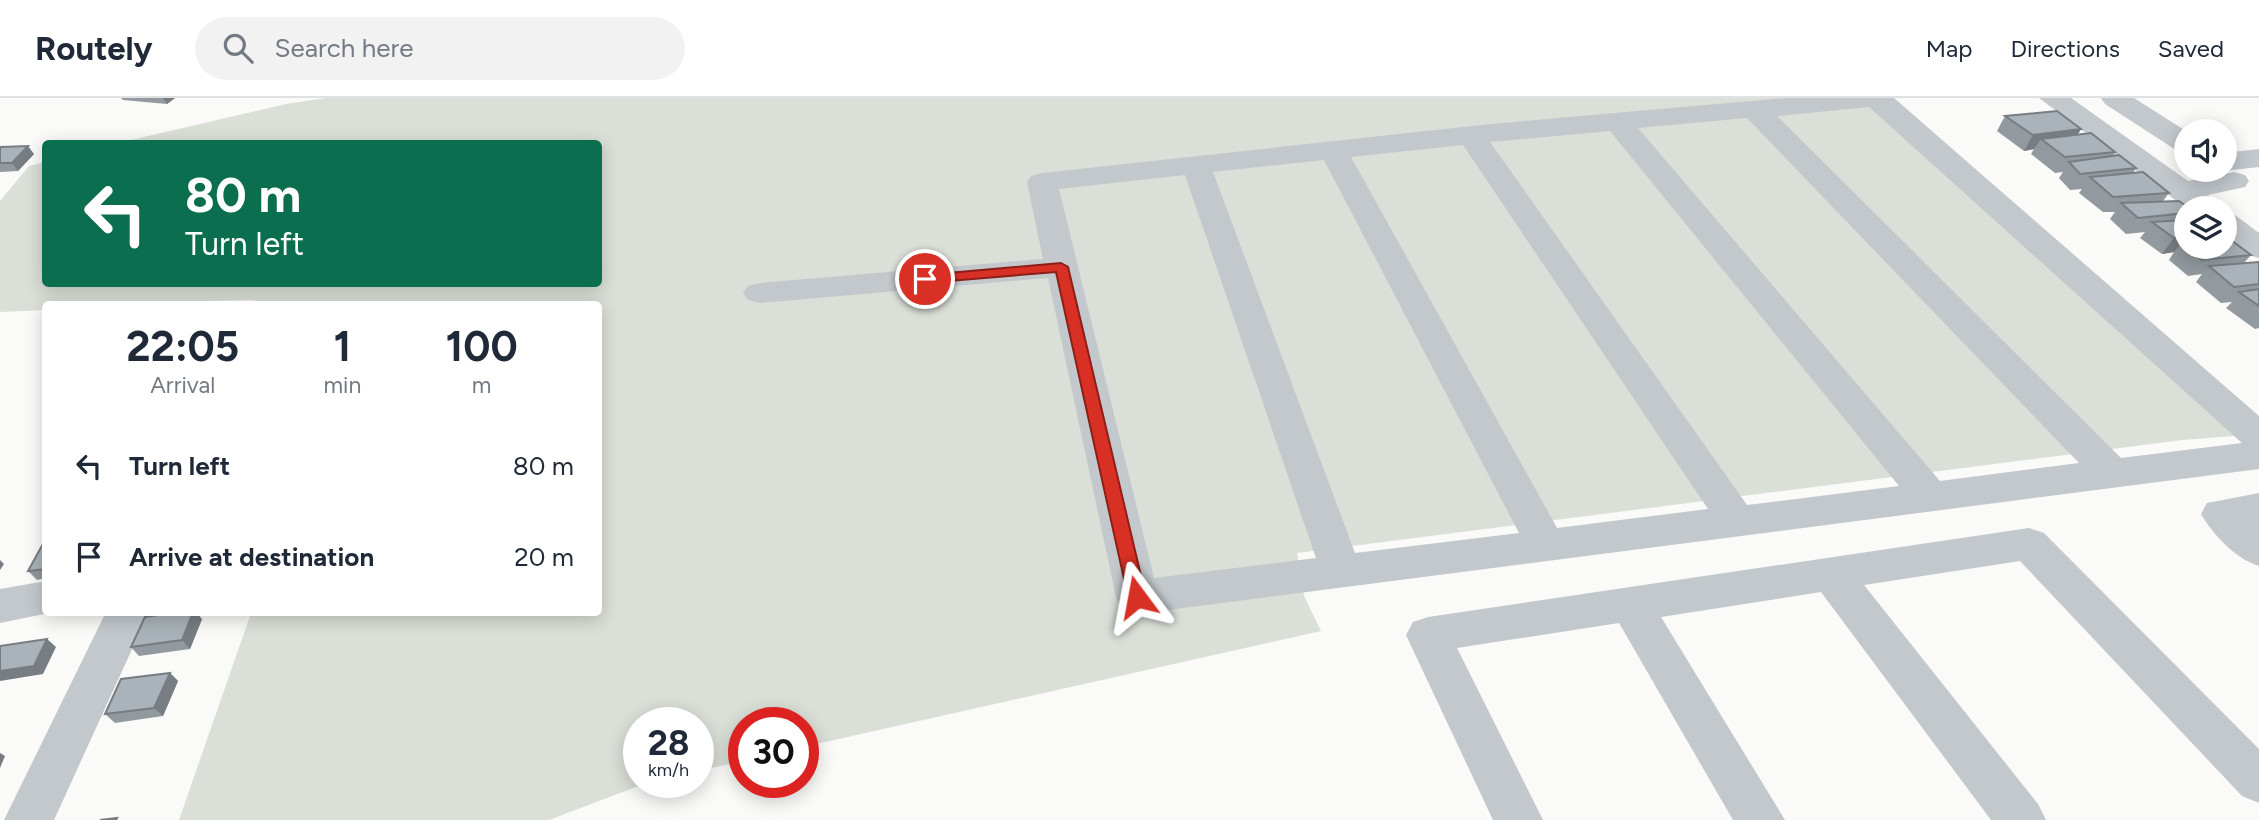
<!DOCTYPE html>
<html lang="en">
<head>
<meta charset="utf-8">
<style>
  body { margin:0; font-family:Figtree,sans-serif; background:#f2f2f3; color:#1f2937; height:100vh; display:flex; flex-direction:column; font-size:26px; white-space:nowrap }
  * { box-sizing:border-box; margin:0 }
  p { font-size:23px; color:#747a83 }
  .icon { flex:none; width:38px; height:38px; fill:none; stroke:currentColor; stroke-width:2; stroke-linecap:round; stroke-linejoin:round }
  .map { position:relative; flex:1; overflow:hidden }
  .side { position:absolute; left:42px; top:203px; width:560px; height:315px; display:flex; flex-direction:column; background:#fff; border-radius:7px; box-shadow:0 4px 18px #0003 }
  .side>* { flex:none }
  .hud { position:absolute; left:42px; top:42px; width:560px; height:147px; border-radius:7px; box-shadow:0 4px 18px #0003; background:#0b6e4f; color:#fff; overflow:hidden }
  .tools { position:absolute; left:2174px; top:21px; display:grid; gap:14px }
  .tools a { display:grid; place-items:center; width:63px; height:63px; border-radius:50%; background:#fff; box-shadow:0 4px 18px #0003; font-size:35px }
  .speed { position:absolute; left:623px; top:609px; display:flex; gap:14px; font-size:35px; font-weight:700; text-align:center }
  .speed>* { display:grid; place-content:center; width:91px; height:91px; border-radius:50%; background:#fff; box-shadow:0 4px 18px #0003; line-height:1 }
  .speed small { font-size:18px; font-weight:400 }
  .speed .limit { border:10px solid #d22; background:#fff; color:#111 }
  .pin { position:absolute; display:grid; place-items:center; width:60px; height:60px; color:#fff; margin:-30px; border:4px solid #fff; border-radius:50%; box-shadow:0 2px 7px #0007 }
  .me { position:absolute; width:77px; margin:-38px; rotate:347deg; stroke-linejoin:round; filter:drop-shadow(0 0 5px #0008) }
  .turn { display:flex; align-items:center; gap:24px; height:147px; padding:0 28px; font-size:32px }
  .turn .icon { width:91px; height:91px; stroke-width:2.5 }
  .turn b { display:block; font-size:49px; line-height:60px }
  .eta { display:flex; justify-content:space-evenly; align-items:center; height:119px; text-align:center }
  .eta b { font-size:42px; font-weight:700; line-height:49px }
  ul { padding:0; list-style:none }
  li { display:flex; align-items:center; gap:21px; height:91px; padding:0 28px }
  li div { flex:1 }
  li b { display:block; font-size:26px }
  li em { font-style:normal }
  header { display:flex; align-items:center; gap:42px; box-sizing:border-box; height:98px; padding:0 35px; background:#fff; border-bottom:2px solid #e0e1e3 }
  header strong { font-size:33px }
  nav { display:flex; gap:38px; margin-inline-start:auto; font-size:24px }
  .search { width:490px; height:63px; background:#f2f2f3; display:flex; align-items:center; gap:18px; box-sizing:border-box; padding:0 24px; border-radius:38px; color:#747a83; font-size:26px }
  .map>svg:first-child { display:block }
  .green { fill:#dadfd7 }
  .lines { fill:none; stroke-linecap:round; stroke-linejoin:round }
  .minor { fill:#c3c8cc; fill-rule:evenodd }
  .wall { fill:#929a9f }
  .shaded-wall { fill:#777d82 }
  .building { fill:#aab3b9; stroke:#777d82; stroke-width:2 }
  .route { fill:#d93025; stroke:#8d1f18; stroke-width:2 }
</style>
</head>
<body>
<header>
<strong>Routely</strong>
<div class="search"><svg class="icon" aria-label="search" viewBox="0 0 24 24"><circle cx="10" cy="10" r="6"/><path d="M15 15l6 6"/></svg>Search here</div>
<nav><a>Map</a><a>Directions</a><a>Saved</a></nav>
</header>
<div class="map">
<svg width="2259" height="722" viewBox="0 0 2259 722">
  <rect width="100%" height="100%" fill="#fafaf8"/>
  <polygon class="green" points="326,0 1881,0 2259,336 2182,342 1297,455 1304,498 1321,533 803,649 803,625 744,625 744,663 698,673 698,625 639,625 639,684 649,684 549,722 179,722 251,515 598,514 598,206 254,206 255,202 46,206 45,212 0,214 0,103 29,68 45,64 46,186 598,186 598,46 118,45 286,6"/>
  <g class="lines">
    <g class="minor">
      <path d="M1787,0H1894L2259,318V371L1137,516L1122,511L1116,499L1048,180L760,205L748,202L743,195L748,188L760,185L1043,161L1027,84L1031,78L1042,75L1491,26ZM1869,9L2242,345L2121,360L1777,18ZM1747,20L2079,365L1940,383L1638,30ZM1610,33L1899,388L1747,407L1490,44ZM1463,47L1708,411L1557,430L1351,59ZM1324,62L1519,435L1355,455L1213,74ZM1185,77L1316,460L1154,480L1059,91Z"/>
      <polygon points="2039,0 2071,0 2188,83 2234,74 2245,77 2249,83 2245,89 2208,97 2221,110 2186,110"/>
      <polygon points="2101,0 2134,0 2186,33 2186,55 2176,52 2105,6"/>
      <polygon points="2259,51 2259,69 2224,73 2220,72 2224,72 2224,55"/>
      <polygon points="2224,115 2235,117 2259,135 2259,160 2248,157 2224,139"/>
      <path d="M2259,395V468C2236,461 2213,437 2201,416L2207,405Z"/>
      <polygon points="2029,430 2044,435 2259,651 2259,705 2242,698 2020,463 1864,487 2038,706 2046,722 1991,722 1821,494 1661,519 1785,722 1733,722 1619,525 1457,550 1543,722 1493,722 1406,537 1413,524 1428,519"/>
      <polygon points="46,483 46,514 54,514 0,525 0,491"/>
      <polygon points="106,514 149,514 54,722 4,722"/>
    </g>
  </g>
  <g class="wall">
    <polygon points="121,0 175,0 167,6 123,2"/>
    <polygon points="2005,18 2081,31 2078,36 2115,54 2113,58 2136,70 2133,75 2169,95 2163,103 2186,110 2186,149 2251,157 2244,165 2259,164 2259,230 2255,231 2226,210 2232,204 2221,205 2196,184 2202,176 2188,178 2169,162 2174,154 2162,156 2140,140 2145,134 2126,136 2110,121 2115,114 2103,114 2079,95 2082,91 2070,92 2059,80 2063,74 2055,75 2031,56 2034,51 2024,53 1997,33"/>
    <polygon points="0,49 34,56 18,73 0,74"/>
    <polygon points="46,444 46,480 37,482 28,473"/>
    <polygon points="202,521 190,551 139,558 131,549"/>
    <polygon points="170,575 178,583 163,618 115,625 105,616"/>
  </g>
  <g class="shaded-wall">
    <polygon points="163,0 175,0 167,6"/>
    <polygon points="2081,31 2072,46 2041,41 2034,51 2024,53 2033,37"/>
    <polygon points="28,48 34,56 18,73 12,65"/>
    <polygon points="2186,139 2186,149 2181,146 2174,154 2162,156 2174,140"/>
    <polygon points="0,462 4,466 0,472"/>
    <polygon points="193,514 196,514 202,521 190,551 182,542"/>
    <polygon points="47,541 56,549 43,576 0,583 0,573"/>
    <polygon points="170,575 178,583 163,618 154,610"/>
    <polygon points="0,655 5,658 0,670"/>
  </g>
  <g class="building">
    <polygon points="2057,13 2081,31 2033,37 2005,18"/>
    <polygon points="2091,35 2115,54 2065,59 2041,41"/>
    <polygon points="28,48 12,65 0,65 0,49"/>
    <polygon points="2119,57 2136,70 2080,76 2069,64"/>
    <polygon points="2143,74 2169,95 2113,99 2090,79"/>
    <polygon points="2179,103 2189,110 2186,110 2186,115 2138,120 2121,105"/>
    <polygon points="2186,122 2186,139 2174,140 2152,124"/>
    <polygon points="2224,139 2227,139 2251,157 2201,162 2181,146 2186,145 2186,149 2224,149"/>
    <polygon points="2259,164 2259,186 2234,189 2209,168"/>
    <polygon points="2259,191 2259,208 2239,194"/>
    <polygon points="44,444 46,444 46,471 28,473"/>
    <polygon points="178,514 193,514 182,542 131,549 145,519"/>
    <polygon points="47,541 34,568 0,573 0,548"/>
    <polygon points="170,575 154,610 105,616 121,581"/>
    <polygon points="117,720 116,722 100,722"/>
  </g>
  <polygon class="route" points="1061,165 1068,169 1146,499 1137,506 1128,499 1056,174 925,185 918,181 925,177"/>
</svg>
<div class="tools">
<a><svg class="icon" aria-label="sound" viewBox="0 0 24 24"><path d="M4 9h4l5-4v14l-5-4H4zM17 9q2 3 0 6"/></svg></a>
<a><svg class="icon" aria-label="layers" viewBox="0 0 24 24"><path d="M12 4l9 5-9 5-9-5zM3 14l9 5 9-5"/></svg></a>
</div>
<div class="speed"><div>28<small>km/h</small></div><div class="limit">30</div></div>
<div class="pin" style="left:925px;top:181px;background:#d93025"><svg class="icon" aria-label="arrive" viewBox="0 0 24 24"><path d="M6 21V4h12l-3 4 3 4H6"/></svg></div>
<svg class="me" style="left:1137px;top:499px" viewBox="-20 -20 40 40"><path d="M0-17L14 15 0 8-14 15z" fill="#d93025" stroke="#fff" stroke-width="4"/></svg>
<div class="hud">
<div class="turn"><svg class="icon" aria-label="left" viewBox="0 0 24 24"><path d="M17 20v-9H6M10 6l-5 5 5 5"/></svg><div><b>80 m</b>Turn left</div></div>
</div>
<section class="side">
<div class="eta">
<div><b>22:05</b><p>Arrival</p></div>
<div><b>1</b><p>min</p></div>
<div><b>100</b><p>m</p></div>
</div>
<ul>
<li><svg class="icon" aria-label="left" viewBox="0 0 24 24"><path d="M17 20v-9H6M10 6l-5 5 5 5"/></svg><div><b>Turn left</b></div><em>80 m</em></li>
<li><svg class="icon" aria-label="arrive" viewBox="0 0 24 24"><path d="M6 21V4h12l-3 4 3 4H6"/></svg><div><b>Arrive at destination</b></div><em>20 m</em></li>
</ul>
</section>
</div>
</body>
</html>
